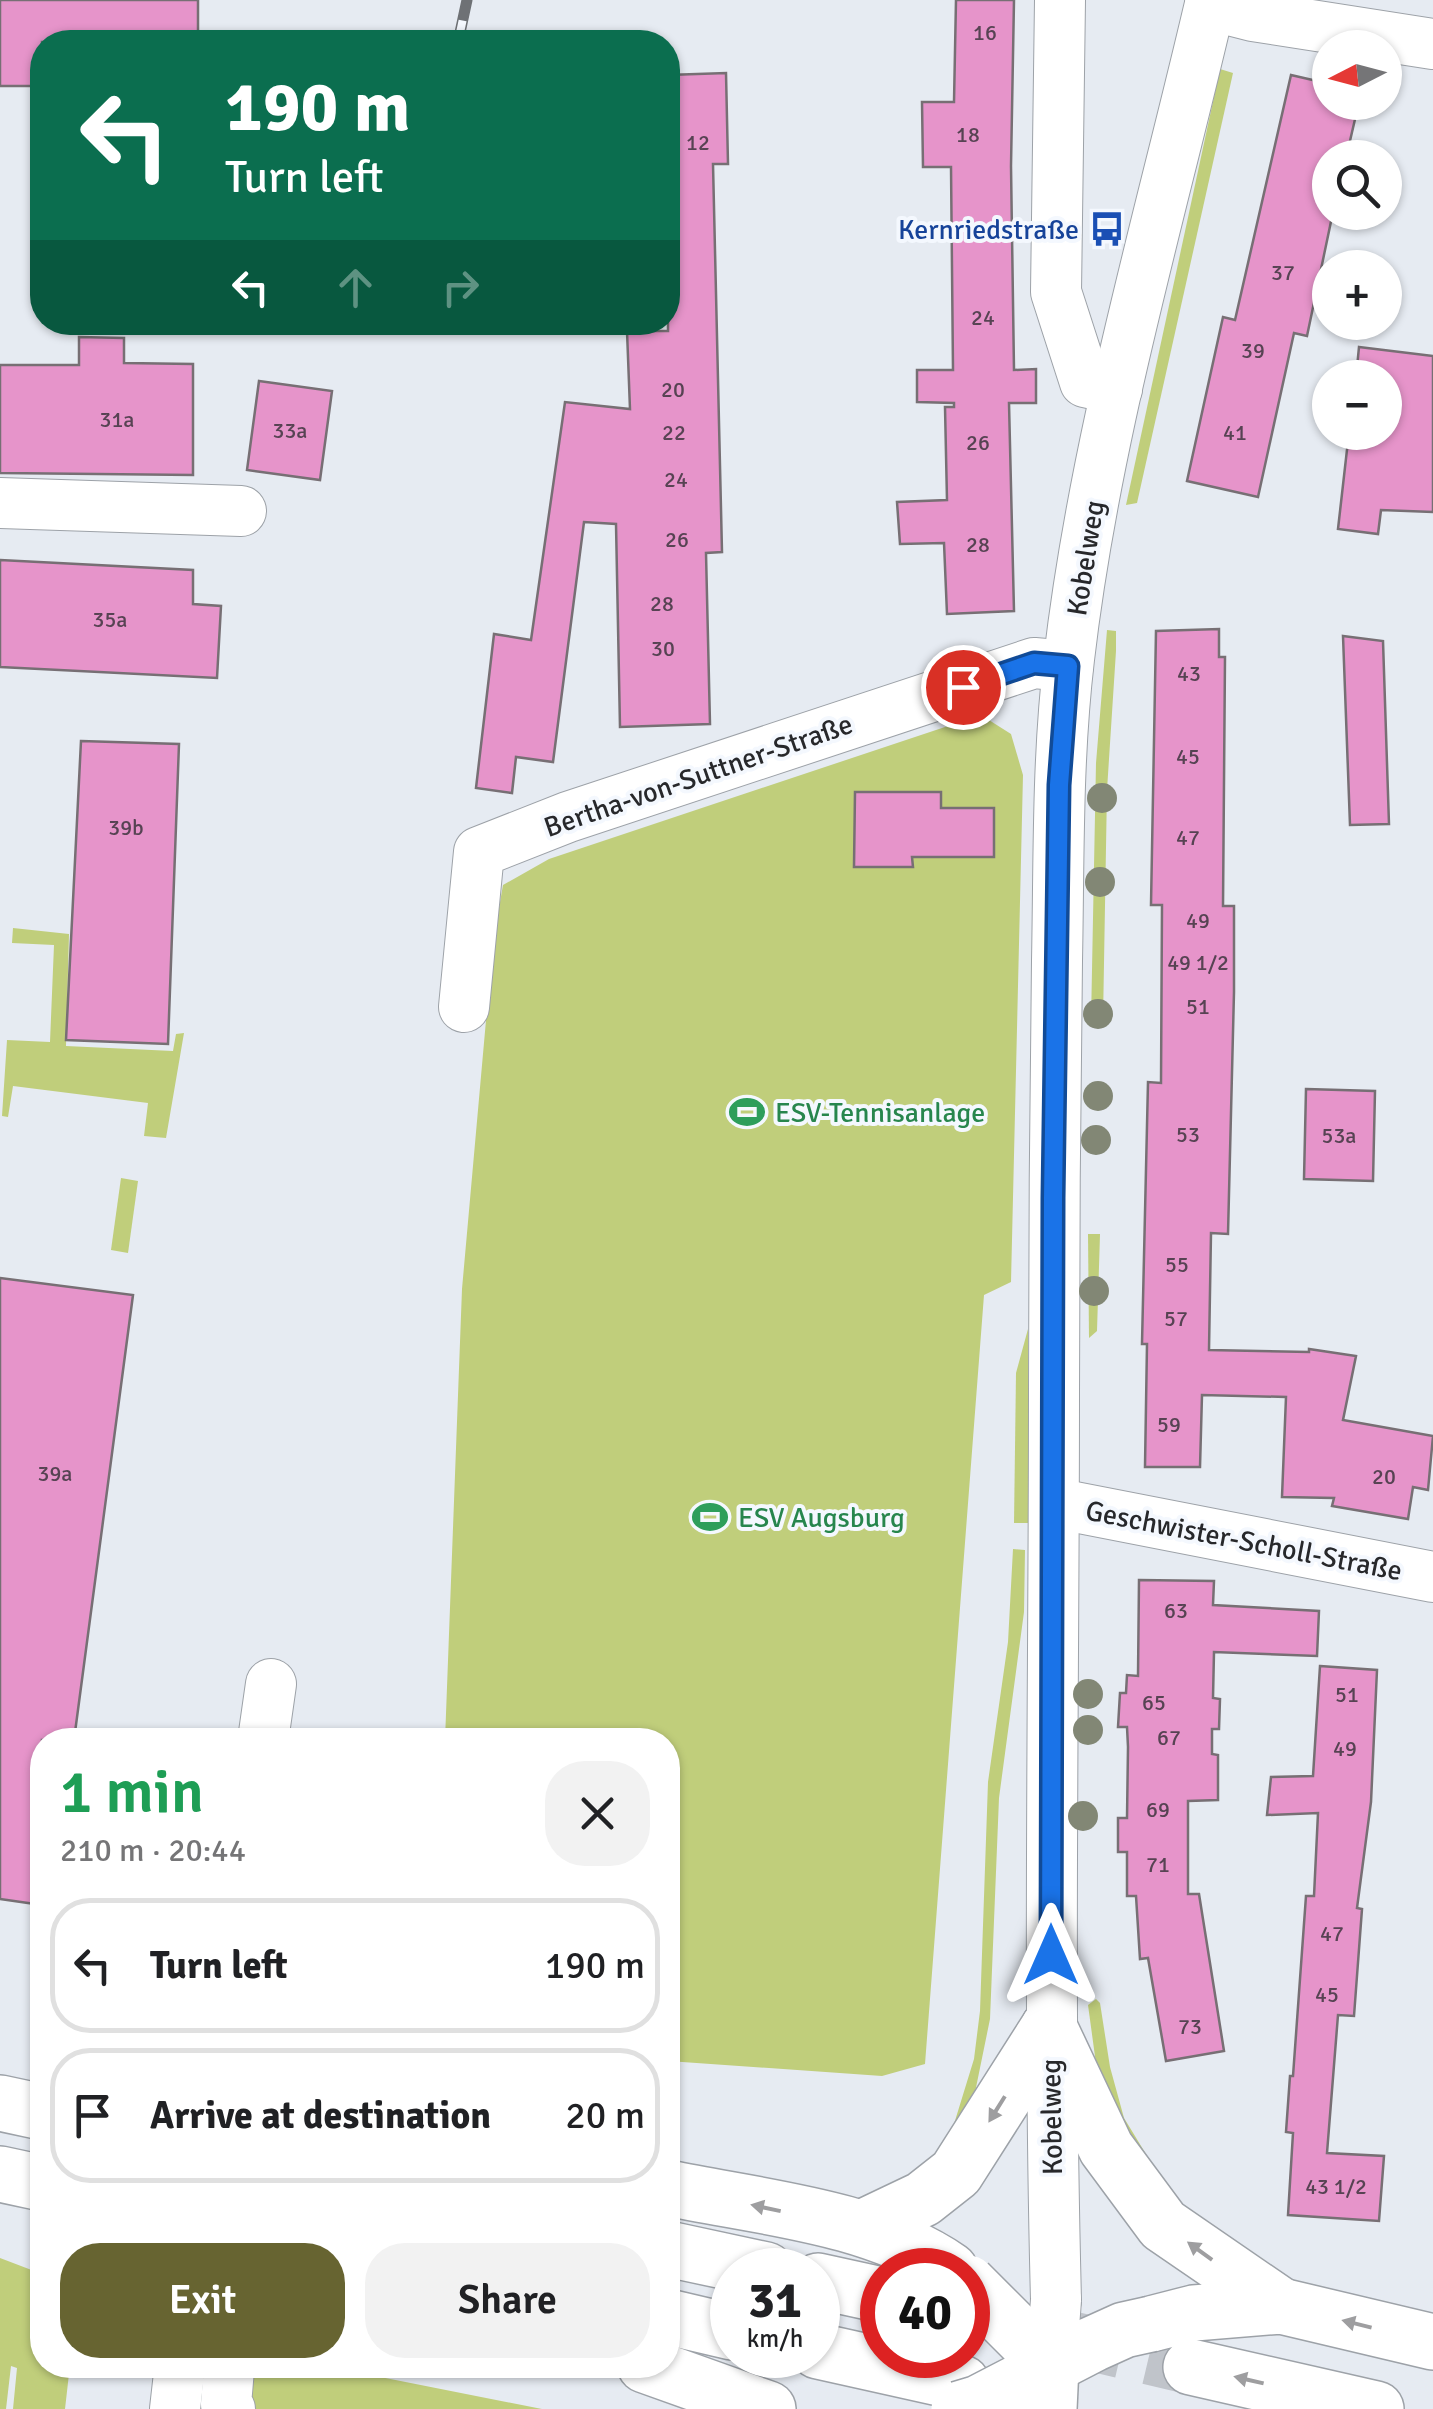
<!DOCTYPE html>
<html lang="en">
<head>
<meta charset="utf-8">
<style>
  body { margin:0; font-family:Signika,sans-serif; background:#f2f2f2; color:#202124; height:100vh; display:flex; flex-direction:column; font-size:38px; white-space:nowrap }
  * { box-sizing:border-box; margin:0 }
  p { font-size:32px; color:#757577 }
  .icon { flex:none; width:55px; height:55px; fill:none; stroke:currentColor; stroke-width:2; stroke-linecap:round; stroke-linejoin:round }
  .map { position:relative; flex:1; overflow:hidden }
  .panel { position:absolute; left:30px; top:1728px; width:650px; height:650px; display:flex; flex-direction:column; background:#fff; border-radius:40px; box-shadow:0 2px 8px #0004 }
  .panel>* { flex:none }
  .banner { position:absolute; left:30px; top:30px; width:650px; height:305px; border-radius:40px; box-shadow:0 2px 8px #0004; background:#0b6e4f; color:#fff; overflow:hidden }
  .needle { width:65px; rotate:264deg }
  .fabs { position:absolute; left:1312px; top:30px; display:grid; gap:20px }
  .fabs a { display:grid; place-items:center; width:90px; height:90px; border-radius:50%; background:#fff; box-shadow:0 2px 8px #0004; font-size:50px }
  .speed { position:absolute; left:710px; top:2248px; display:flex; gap:20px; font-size:50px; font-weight:700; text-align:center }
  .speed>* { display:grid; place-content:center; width:130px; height:130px; border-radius:50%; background:#fff; box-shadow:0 2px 8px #0004; line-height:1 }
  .speed small { font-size:25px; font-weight:400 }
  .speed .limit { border:15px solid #d22; background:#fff; color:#111 }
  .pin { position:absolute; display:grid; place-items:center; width:85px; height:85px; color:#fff; margin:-42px; border:5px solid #fff; border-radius:50%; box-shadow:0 2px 10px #0007 }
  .me { position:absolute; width:110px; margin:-55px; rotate:0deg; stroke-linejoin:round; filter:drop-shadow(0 0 8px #0008) }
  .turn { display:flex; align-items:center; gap:35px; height:210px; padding:0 30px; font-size:45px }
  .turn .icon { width:130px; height:130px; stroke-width:2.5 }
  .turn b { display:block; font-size:70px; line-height:85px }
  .lanes { display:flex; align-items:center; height:95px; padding:0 30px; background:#0003; justify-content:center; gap:50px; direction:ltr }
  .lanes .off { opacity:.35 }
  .round { display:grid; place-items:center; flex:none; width:105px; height:105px; border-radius:40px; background:#f2f2f2 }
  .headline { display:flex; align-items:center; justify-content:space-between; height:170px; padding:0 30px }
  h1 { font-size:60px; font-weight:600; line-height:75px; color:#1e9e55 }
  .button { display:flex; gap:20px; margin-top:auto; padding:20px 30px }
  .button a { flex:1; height:115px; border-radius:40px; background:#676431; color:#fff; font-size:40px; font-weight:600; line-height:115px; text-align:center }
  .button a+a { background:#f2f2f2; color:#202124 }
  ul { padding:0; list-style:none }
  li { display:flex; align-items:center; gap:30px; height:135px; margin:0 20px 15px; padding:0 10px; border:5px solid #e0e0e0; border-radius:40px }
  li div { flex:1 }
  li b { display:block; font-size:38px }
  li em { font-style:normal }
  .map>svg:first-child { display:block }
  .green { fill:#c0ce7b }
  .building { fill:#e694ca; stroke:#776f74; stroke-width:2.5 }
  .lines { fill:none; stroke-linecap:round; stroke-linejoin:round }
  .highway-tunnel { stroke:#c0c4ca; stroke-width:55; stroke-dasharray:55 28; stroke-linecap:butt }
  .minor-casing { stroke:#9da2a8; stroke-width:52 }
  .highway-casing { stroke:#9da2a8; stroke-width:58 }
  .minor { stroke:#fff; stroke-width:50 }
  .highway { stroke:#fff; stroke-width:55 }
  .rail-casing { stroke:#6e7175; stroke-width:11 }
  .rail { stroke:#f4f8fe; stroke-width:8; stroke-dasharray:22; stroke-linecap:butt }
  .minor-bridge-casing { stroke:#9da2a8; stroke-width:52; stroke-linecap:butt }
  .major-bridge-casing { stroke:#9da2a8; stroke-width:58; stroke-linecap:butt }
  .highway-bridge-casing { stroke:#9da2a8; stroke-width:58; stroke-linecap:butt }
  .minor-bridge { stroke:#fff; stroke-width:50 }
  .major-bridge { stroke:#fff; stroke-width:55 }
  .highway-bridge { stroke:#fff; stroke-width:55 }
  .tree { fill:#828775 }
  .oneway { fill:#9e9ea0 }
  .route-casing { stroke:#114b97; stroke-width:25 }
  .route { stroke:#1a73e8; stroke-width:18 }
  .labels { text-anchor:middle; stroke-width:8; stroke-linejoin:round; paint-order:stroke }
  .number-label { font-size:22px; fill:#574353 }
  .transit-label { font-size:28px; fill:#164399; stroke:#f4f8fe; text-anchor:end }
  .street-label { font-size:28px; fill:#27282b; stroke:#f4f8fe }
  .leisure-label { font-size:28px; fill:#27864d; stroke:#f4f8fe; text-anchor:start }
</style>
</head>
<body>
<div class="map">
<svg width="1433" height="2409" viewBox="0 0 1433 2409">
  <rect width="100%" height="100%" fill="#e6ebf2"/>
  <g class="green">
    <polygon points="1220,69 1233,73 1137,503 1126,505"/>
    <polygon points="1107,630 1116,631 1116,651 1107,790 1103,1021 1091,1022 1096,763"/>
    <polygon points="981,715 1011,734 1023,775 1011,1282 984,1295 925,2064 882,2076 668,2061 668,1740 445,1740 462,1289 493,942 503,885 549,859"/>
    <polygon points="13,928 69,934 66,1046 173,1051 176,1034 184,1033 166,1138 144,1136 148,1103 13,1086 8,1117 2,1116 7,1040 50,1042 54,945 12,943"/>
    <polygon points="121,1178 138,1181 128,1253 111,1250"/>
    <polygon points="1088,1234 1100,1234 1097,1331 1089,1338"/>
    <polygon points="1028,1329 1028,1523 1014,1523 1016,1373"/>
    <polygon points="1013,1549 1025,1550 1024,1612 999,1798 990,2019 971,2112 954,2135 954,2124 974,2059 980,2011 988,1782 1008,1642"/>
    <polygon points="1096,1999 1100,2003 1110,2067 1124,2118 1166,2187 1147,2178 1097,2071 1088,2005"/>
    <polygon points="0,2258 42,2274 42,2365 70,2365 65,2409 13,2409 17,2368 11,2366 6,2409 0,2409"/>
    <polygon points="251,2365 320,2365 542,2409 224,2409"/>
  </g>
  <g class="building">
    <polygon points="0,0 198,0 198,42 42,42 42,86 0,86"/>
    <polygon points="956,0 1014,0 1011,166 1014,370 1036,369 1036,403 1009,403 1014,611 947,614 944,543 900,544 897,502 947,500 945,407 954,407 954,403 917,402 917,370 953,370 951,167 923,167 922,102 954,102"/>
    <polygon points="726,73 728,164 713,164 722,552 706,553 710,724 620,727 616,524 584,522 553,762 516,757 512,793 476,788 494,634 531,640 565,402 630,409 627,331 668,331 668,75"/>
    <polygon points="1291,75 1330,84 1330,102 1359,102 1346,158 1330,158 1330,212 1333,212 1307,336 1294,333 1258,497 1187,481 1223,317 1235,320"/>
    <polygon points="79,337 124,338 124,363 193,364 193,475 0,473 0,365 79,365"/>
    <polygon points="1359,347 1433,356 1433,512 1381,510 1378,534 1338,529 1349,432 1385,432 1385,378 1356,378"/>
    <polygon points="259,381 332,391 320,480 247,470"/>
    <polygon points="0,560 193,570 193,604 221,606 217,678 0,667"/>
    <polygon points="1219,629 1219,657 1225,657 1223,906 1234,906 1234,992 1228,1234 1211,1233 1209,1350 1309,1352 1309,1349 1356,1356 1343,1420 1433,1436 1428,1490 1413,1487 1408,1519 1332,1506 1334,1498 1282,1497 1286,1397 1202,1395 1200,1467 1145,1467 1147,1344 1142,1344 1148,1082 1161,1083 1162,905 1151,905 1156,631"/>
    <polygon points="1343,636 1383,641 1389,824 1350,825"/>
    <polygon points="81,741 179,744 168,1044 66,1040"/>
    <polygon points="855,792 941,792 941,808 994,808 994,857 912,857 913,867 854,867"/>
    <polygon points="1306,1089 1375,1091 1373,1181 1304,1179"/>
    <polygon points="0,1278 133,1295 74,1740 42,1740 42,1905 0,1899"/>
    <polygon points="1139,1580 1214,1581 1213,1605 1319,1611 1317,1656 1214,1652 1213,1698 1220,1699 1219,1729 1212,1729 1212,1754 1218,1755 1218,1800 1188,1801 1188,1894 1199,1894 1224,2051 1166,2061 1148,1958 1140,1959 1136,1896 1127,1896 1127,1852 1118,1852 1118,1818 1127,1818 1128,1747 1127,1727 1118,1727 1120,1693 1126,1693 1127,1675 1138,1676"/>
    <polygon points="1320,1666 1377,1670 1371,1802 1357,1908 1362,1909 1354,2016 1338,2015 1327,2153 1384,2156 1379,2221 1288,2215 1293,2133 1286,2132 1290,2076 1293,2076 1306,1896 1314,1896 1318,1813 1267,1815 1271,1777 1313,1776"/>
  </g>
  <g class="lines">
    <polyline class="highway-tunnel" points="1068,2338 1191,2367"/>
    <defs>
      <g id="minor">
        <polyline points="1060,0 1056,292 1085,382 1117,389"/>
        <polyline points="1210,5 1253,16 1433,44"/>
        <polyline points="0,503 241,511"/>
        <polyline points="464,1007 479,852 568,817 1034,663 1068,666"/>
        <polyline points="1054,1503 1433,1577"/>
        <polyline points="263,1740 271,1684"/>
        <path d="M1056,2300C1048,1997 1054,1695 1054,1392C1054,1248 1055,1105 1057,961C1059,861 1057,760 1069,659C1095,436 1160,219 1211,0"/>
        <polyline points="229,2369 226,2404 230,2409"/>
        <polyline points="175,2409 180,2365"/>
      </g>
      <g id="highway">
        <polyline points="1049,2027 1106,2148 1163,2225 1281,2306"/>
        <polyline points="0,2103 42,2112"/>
        <polyline points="0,2174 42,2183"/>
        <path d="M668,2188C759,2207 872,2216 950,2270"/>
        <polyline points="862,2228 923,2199 956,2173 1049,2027"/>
        <polyline points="668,2249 766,2270"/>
        <polyline points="818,2281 882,2295"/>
        <polyline points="668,2317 732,2332"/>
        <polyline points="1151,2324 1194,2313 1281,2306 1433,2342"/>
        <polyline points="818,2351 962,2383"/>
        <polyline points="645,2365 768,2409"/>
        <polyline points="1191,2367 1376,2409"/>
      </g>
    </defs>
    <use href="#minor" class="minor-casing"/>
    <use href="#highway" class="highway-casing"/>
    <use href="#minor" class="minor"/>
    <use href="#highway" class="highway"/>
    <defs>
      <polyline id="rail" points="458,42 467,0"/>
    </defs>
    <use href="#rail" class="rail-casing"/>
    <use href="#rail" class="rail"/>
    <defs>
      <polyline id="minor-bridge" points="1051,2366 1056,2300"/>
      <polyline id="major-bridge" points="1049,2409 1051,2366"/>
      <g id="highway-bridge">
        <polyline points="968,2283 1051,2366"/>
        <polyline points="959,2409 979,2403 1093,2344 1124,2330 1151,2324"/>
      </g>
    </defs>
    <use href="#minor-bridge" class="minor-bridge-casing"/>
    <use href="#major-bridge" class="major-bridge-casing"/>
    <use href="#highway-bridge" class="highway-bridge-casing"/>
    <use href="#minor-bridge" class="minor-bridge"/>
    <use href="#major-bridge" class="major-bridge"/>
    <use href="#highway-bridge" class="highway-bridge"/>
  </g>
  <g class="tree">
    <circle cx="1102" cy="798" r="15"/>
    <circle cx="1100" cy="882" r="15"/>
    <circle cx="1098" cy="1014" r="15"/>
    <circle cx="1098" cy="1096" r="15"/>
    <circle cx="1096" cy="1140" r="15"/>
    <circle cx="1094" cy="1291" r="15"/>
    <circle cx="1088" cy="1694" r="15"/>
    <circle cx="1088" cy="1730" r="15"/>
    <circle cx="1083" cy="1816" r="15"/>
  </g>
  <defs><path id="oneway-solid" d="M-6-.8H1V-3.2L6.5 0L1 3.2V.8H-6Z" transform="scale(2.5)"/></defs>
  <g class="oneway">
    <use href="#oneway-solid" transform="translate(997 2109) rotate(122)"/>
    <use href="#oneway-solid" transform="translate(766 2208) rotate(-168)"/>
    <use href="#oneway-solid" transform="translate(1200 2251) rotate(-144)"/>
    <use href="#oneway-solid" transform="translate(1357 2324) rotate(-166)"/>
    <use href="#oneway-solid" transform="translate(1249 2380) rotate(-167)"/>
  </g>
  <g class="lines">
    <defs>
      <polyline id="route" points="963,687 1034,663 1068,666 1059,785 1053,1198 1051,1955"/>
    </defs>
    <use href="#route" class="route-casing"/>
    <use href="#route" class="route"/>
  </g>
  <defs>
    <symbol id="bus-bare" viewBox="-9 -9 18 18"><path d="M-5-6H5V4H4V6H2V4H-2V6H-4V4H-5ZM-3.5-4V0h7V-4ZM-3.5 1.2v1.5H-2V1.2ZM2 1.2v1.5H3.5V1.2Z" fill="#1a4fb4" stroke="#f4f8fe" stroke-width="2.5" paint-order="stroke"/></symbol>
    <symbol id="stadium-bare" viewBox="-9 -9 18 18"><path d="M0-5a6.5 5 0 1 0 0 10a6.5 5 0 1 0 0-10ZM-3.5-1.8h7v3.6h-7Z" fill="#2e9e5b" stroke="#f4f8fe" stroke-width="2.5" paint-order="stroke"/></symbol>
  </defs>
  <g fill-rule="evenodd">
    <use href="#bus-bare" x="1082" y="204" width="50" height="50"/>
    <use href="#stadium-bare" x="722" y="1087" width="50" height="50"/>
    <use href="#stadium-bare" x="685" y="1492" width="50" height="50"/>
  </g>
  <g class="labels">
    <g class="number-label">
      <text x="985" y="40">16</text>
      <text x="968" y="142">18</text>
      <text x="698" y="150">12</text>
      <text x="1283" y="280">37</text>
      <text x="983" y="325">24</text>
      <text x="1253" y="358">39</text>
      <text x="673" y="397">20</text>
      <text x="117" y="427">31a</text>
      <text x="290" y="438">33a</text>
      <text x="674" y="440">22</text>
      <text x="1235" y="440">41</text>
      <text x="978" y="450">26</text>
      <text x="676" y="487">24</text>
      <text x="677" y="547">26</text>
      <text x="978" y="552">28</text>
      <text x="662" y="611">28</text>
      <text x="110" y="627">35a</text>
      <text x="663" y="656">30</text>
      <text x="1189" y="681">43</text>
      <text x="1188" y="764">45</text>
      <text x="126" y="835">39b</text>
      <text x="1188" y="845">47</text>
      <text x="1198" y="928">49</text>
      <text x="1198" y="970">49 1/2</text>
      <text x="1198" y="1014">51</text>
      <text x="1188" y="1142">53</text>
      <text x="1339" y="1143">53a</text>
      <text x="1177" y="1272">55</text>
      <text x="1176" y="1326">57</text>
      <text x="1169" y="1432">59</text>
      <text x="55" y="1481">39a</text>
      <text x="1384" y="1484">20</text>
      <text x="1176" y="1618">63</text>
      <text x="1347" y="1702">51</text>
      <text x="1154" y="1710">65</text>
      <text x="1169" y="1745">67</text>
      <text x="1345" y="1756">49</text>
      <text x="1158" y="1817">69</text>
      <text x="1158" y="1872">71</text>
      <text x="1332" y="1941">47</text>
      <text x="1327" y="2002">45</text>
      <text x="1190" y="2034">73</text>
      <text x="1336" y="2194">43 1/2</text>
    </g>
    <g class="transit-label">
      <text x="1079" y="239">Kernriedstraße</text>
    </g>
    <g class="street-label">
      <text transform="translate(1085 558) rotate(-81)" y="10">Kobelweg</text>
      <text transform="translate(698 775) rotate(-19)" y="10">Bertha-von-Suttner-Straße</text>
      <text transform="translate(1244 1540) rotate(11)" y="10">Geschwister-Scholl-Straße</text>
      <text transform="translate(1051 2117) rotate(-91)" y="10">Kobelweg</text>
    </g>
    <g class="leisure-label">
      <text x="775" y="1122">ESV-Tennisanlage</text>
      <text x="738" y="1527">ESV Augsburg</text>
    </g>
  </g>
</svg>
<div class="fabs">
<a><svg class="needle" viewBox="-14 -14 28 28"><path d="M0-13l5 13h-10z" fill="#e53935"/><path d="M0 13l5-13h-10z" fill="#757577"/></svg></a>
<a><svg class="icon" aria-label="search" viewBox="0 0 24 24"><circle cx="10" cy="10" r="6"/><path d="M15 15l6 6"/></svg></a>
<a>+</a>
<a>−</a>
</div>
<div class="speed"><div>31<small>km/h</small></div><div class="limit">40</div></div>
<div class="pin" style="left:963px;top:687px;background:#d93025"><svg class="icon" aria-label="arrive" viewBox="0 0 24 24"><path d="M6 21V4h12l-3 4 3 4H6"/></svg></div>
<svg class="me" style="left:1051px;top:1955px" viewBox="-20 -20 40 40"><path d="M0-17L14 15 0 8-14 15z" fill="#1a73e8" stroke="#fff" stroke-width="4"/></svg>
<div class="banner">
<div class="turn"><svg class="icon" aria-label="left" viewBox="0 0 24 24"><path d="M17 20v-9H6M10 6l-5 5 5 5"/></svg><div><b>190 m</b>Turn left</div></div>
<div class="lanes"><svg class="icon" aria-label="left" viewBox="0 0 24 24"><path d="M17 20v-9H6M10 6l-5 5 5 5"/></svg><svg class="icon off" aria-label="ahead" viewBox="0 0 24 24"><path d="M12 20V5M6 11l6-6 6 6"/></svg><svg class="icon off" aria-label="right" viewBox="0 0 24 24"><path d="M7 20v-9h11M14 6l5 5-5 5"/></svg></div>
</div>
<section class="panel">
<div class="headline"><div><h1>1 min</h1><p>210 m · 20:44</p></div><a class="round"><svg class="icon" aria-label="close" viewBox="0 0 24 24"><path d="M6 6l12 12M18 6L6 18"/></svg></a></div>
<ul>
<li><svg class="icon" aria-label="left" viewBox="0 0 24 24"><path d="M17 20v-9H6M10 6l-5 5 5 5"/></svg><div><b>Turn left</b></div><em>190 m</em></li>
<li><svg class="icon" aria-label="arrive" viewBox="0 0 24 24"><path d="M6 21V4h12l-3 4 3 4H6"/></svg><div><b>Arrive at destination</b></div><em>20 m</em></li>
</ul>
<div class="button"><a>Exit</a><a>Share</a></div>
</section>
</div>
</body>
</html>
